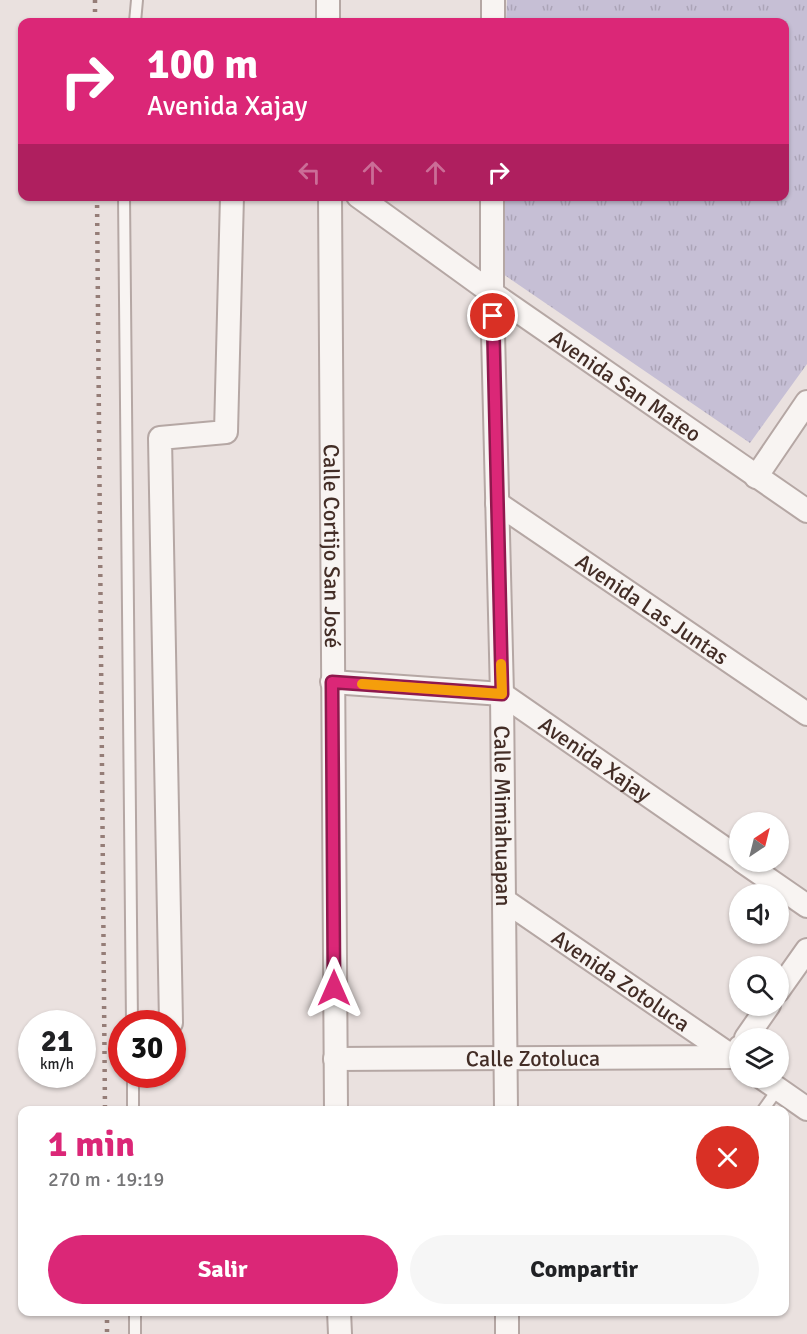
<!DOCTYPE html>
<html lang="es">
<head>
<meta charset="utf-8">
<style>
  body { margin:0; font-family:Signika,sans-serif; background:#f6f6f6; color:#202124; height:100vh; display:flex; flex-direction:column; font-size:22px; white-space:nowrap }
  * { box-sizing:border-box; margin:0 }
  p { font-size:20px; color:#757577 }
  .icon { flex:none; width:33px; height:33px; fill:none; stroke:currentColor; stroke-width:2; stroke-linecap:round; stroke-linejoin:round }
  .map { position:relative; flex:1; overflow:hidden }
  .details { position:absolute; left:18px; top:1106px; width:771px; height:210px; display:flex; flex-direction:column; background:#fff; border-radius:12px; box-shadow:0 2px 4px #0004 }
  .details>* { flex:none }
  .guide { position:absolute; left:18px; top:18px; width:771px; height:183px; border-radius:12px; box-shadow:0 2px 4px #0004; background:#db2777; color:#fff; overflow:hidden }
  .needle { width:39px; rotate:35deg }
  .controls { position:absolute; left:729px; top:812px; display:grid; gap:12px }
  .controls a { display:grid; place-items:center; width:60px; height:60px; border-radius:50%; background:#fff; box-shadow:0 2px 4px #0004; font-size:30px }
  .speed { position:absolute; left:18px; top:1010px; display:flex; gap:12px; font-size:30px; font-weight:700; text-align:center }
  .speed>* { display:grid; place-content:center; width:78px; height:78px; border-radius:50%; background:#fff; box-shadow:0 2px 4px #0004; line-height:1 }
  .speed small { font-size:15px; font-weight:400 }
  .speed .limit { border:9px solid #d22; background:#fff; color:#111 }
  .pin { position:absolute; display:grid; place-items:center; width:51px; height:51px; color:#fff; margin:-26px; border:3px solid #fff; border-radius:50%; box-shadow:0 2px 6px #0007 }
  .me { position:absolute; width:66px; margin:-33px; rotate:0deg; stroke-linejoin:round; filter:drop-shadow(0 0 4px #0008) }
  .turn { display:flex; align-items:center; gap:21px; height:126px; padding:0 30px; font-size:27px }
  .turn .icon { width:78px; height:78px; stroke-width:2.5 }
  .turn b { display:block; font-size:42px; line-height:51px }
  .lanes { display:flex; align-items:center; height:57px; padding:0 30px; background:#0003; justify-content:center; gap:30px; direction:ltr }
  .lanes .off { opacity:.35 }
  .round { display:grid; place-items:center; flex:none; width:63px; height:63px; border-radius:32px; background:#f6f6f6 }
  .overview { display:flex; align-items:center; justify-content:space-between; height:102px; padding:0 30px }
  h1 { font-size:36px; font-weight:700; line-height:45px; color:#db2777 }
  .action { display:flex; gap:12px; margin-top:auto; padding:12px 30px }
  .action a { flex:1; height:69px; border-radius:36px; background:#db2777; color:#fff; font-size:24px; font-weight:700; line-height:69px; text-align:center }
  .action a+a { background:#f6f6f6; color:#202124 }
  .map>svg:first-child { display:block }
  .grass { fill:url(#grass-tufts) }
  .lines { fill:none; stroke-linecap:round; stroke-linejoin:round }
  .lane-casing { stroke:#b5a7a4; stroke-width:14 }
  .street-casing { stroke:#b5a7a4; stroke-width:26 }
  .lane { stroke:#f8f4f2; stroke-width:10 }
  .street { stroke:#f8f4f2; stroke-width:22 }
  .rail { stroke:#957d77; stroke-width:4.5; stroke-dasharray:3 6; stroke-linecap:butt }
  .route-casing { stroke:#8e194d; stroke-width:15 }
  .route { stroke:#db2777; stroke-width:10 }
  .slow { stroke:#f59e0b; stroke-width:10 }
  .labels { text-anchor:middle; stroke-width:6; stroke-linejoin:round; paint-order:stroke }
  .street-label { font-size:22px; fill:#432d26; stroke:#f7f0ef }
</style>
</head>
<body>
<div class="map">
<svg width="807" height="1334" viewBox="0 0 807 1334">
  <defs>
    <pattern id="grass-tufts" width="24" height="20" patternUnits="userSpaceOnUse" patternTransform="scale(1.5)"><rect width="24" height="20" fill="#c6bfd5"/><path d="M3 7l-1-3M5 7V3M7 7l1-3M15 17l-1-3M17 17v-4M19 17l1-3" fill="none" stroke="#aba4b7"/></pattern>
  </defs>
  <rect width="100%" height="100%" fill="#eae1df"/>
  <polygon class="grass" points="507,0 807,0 807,364 750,443 503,274 504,197 784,196 784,22 506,22"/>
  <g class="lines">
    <defs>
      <g id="lane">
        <polyline points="135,22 137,0"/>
        <polyline points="124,196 132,1023"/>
        <polyline points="133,1074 133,1110"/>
        <polyline points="763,1110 778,1089"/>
        <polyline points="135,1311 135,1334"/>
      </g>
      <g id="street">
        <polyline points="328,0 328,22"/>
        <polyline points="493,22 493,0"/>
        <path id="s1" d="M330,196L336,1110"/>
        <path id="s2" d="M358,196L492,293L807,511"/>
        <path id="s3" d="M492,196V293L502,694L506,1110"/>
        <polyline points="756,477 807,402"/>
        <path id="s4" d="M497,503L807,714"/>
        <path id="s5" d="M332,682L502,694L740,859"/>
        <polyline points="742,861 807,906"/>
        <path id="s6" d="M504,900L733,1057"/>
        <polyline points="778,991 807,950"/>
        <polyline points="171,1023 160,438 226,432 232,196"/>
        <polyline points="746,1038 769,1005"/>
        <path id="s7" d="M335,1059L733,1057L740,1047"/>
        <polyline points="761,1077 807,1109"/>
        <polyline points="339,1311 340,1334"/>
        <polyline points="507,1311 507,1334"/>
      </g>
    </defs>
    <use href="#lane" class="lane-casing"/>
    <use href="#street" class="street-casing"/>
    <use href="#lane" class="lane"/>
    <use href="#street" class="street"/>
    <g class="rail">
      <polyline points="95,0 95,22"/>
      <polyline points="97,196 105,1110"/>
      <polyline points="107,1311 107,1334"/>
    </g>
  </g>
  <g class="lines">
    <defs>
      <polyline id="route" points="334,988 332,682 502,694 493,316"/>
    </defs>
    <use href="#route" class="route-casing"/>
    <use href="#route" class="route"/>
    <polyline class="slow" points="362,684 502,694 501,664"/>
  </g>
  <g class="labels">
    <g class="street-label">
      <text dy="8" stroke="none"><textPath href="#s2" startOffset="328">Avenida San Mateo</textPath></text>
      <text dy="8" stroke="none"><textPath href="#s1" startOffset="350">Calle Cortijo San José</textPath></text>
      <text dy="8" stroke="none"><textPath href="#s4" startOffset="188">Avenida Las Juntas</textPath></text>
      <text dy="8" stroke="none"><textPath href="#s5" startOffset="284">Avenida Xajay</textPath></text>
      <text dy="8" stroke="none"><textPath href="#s3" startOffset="620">Calle Mimiahuapan</textPath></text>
      <text dy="8" stroke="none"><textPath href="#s6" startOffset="142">Avenida Zotoluca</textPath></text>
      <text dy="8" stroke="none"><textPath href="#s7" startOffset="198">Calle Zotoluca</textPath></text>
    </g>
  </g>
</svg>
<div class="controls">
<a><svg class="needle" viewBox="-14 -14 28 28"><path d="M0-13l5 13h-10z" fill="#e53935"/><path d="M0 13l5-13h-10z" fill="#757577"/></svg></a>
<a><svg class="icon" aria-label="sound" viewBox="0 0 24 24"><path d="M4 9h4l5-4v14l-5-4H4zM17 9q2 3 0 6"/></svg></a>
<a><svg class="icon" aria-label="search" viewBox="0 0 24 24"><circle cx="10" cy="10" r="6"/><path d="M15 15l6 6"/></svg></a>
<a><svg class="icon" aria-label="layers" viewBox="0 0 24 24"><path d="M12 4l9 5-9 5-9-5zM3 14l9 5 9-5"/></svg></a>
</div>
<div class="speed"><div>21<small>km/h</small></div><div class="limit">30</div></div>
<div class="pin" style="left:493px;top:316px;background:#d93025"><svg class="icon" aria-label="arrive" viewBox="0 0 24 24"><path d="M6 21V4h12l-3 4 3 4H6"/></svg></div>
<svg class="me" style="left:334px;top:988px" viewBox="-20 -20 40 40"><path d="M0-17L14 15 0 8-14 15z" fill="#db2777" stroke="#fff" stroke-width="4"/></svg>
<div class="guide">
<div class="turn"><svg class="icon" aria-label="right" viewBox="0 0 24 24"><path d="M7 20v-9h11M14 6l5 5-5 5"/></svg><div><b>100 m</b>Avenida Xajay</div></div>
<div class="lanes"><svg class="icon off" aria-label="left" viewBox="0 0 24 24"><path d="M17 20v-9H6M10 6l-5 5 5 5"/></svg><svg class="icon off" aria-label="ahead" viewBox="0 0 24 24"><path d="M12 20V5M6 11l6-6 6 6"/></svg><svg class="icon off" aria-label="ahead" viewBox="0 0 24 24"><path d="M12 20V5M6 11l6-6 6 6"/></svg><svg class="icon" aria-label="right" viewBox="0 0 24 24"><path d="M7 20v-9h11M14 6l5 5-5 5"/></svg></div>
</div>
<section class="details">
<div class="overview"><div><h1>1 min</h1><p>270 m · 19:19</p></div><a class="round" style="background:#d93025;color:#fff"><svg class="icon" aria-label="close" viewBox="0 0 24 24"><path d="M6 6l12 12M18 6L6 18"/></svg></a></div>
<div class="action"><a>Salir</a><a>Compartir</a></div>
</section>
</div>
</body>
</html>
